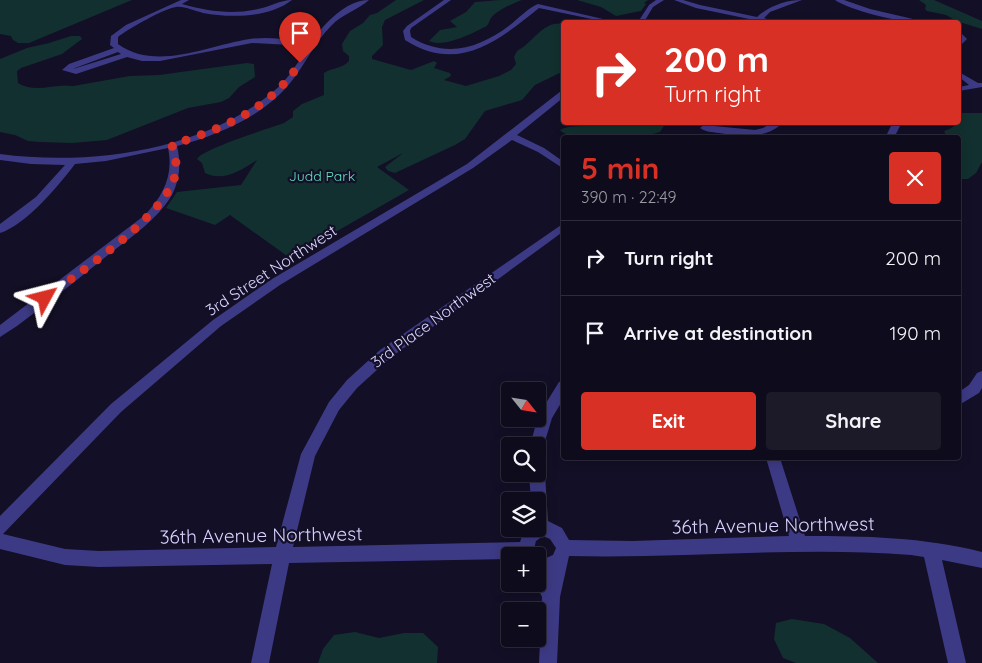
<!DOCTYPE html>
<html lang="en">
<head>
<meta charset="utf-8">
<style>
  body { margin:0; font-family:Quicksand,sans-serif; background:#1c1929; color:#f1f3f6; height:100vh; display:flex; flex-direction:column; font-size:19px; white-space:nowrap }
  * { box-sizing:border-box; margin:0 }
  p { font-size:16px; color:#9b9ba3 }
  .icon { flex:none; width:28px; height:28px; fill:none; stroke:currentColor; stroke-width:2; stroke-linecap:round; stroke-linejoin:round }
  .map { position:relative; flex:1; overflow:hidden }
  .side { position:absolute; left:561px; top:135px; width:400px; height:325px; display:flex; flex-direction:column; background:#0e0b1c; border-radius:5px; box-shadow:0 2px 12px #0003,0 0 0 1px #2e2b3b }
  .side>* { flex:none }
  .banner { position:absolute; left:561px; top:20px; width:400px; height:105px; border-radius:5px; box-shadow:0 2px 12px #0003,0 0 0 1px #2e2b3b; background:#d93025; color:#fff; overflow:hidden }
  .needle { width:32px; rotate:120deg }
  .tools { position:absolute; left:501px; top:382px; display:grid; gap:10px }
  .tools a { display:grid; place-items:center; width:45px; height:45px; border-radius:5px; background:#0e0b1c; box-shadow:0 2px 12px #0003,0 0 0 1px #2e2b3b; font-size:25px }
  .pin { position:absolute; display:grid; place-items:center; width:42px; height:42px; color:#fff; margin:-51px -21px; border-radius:50% 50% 50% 0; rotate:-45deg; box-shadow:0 0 5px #0007 }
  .pin .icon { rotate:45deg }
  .me { position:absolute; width:55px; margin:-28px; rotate:52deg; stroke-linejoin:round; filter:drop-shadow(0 0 4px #0008) }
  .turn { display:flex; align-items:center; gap:18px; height:105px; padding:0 20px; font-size:22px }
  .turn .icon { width:65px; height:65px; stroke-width:2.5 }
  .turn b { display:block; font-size:35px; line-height:42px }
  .round { display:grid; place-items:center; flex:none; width:52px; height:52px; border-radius:5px; background:#1c1929 }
  .headline { display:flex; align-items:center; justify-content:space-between; height:85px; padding:0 20px }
  h1 { font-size:30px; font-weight:700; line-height:38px; color:#d93025 }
  .action { display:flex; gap:10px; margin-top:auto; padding:10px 20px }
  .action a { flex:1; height:58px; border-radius:5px; background:#d93025; color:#fff; font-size:20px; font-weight:700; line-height:58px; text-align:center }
  .action a+a { background:#1c1929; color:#f1f3f6 }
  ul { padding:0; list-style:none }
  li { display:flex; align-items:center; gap:15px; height:75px; padding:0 20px; border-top:1px solid #2e2b3b }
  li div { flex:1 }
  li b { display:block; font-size:19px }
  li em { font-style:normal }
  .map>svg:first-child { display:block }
  .green { fill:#12302f }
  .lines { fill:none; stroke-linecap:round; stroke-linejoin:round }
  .minor { fill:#3d3a85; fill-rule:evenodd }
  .route { stroke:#d93025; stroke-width:9; stroke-dasharray:0 16.2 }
  .labels { text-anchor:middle; stroke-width:4.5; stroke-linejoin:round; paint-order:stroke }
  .far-park-label { font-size:14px; fill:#5fe0c0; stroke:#130f26 }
  .street-label { font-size:16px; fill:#d9d4ff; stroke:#130f26 }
  .near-street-label { font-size:19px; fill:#d9d4ff; stroke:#130f26 }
</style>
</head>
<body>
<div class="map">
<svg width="982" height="663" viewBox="0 0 982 663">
  <rect width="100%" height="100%" fill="#130f26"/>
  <g class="green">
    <polygon points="0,0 132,0 29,43 18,43 13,40 11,36 0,34"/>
    <path d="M396,0H424L385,20L382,27L383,45L372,56V59L411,70L434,61L437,63L434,68L450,73L451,76L444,80L466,86L499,76L511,70L516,64L514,57L517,51C534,42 543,20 564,24V71L535,85L522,100L485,111L465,139L455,145L395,173L388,171L385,167L403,153L377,167L409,190L290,258L230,215L215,225L166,208L177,192L241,185L257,160C241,170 224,182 205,173L202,163L197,159C202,149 270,128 284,123L293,117V111L302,104L324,95V73C333,67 342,69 349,61V56L343,51L342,44L350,31L363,23L370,15L377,13Z"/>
    <path d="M500,0H522C514,3 497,10 491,18C489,21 489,25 485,27C471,34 444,48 429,41L440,30L457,27L450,21L466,12L475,2Z"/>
    <polygon points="577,0 648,0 644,3 646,4 641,11 616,16 601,7"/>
    <polygon points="919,0 934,0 982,21 982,29 956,21 946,15 927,11 925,9 926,5"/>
    <path d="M71,36H80L82,39L62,54L21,68L17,71L18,83C36,94 54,83 73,86L130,76L159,75L247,63L254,64L255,77L239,87L229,98L221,102L188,108L107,140L73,143L39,142L28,141L15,135L0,132V59L27,48L49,43Z"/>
    <path d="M960,113H982V162L976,173L968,179H959V138L947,137L944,131C956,127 957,124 960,113Z"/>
    <path d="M596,123H666L660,132C642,138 572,144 560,130C570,124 585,128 596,123Z"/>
    <polygon points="792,619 824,624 850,638 878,663 796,663 783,658 774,639 776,623"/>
    <polygon points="355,632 379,638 404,633 423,633 438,647 437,663 318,663 323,649 334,635"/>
  </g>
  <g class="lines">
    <g class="minor">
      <path d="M181,0H189L182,4C207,11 232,15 258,9C270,7 280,0 292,0C269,18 230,18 203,13C195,11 184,6 176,7C165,8 128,29 118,37V44C156,72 209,45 250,39C270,36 291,40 311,42C324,24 346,0 369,0C358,10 342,14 331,26C316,41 307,61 294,78C267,115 219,135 177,146C181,163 180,179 172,195C157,220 131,237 108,255C78,279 48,303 17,326L0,337V325L145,215C163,196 174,175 168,148L106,161L75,164C59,185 26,225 0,233V224L36,197L65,165L31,164L0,160V154C89,166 203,151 274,91C289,79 298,61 309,46L252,43L160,61H142L127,57L76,74L62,70L69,64L114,48L110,45L111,36L126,25ZM118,52L121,54L73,69L75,68Z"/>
      <path d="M444,0H451L411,28L410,31L411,37C446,59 480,48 510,25C519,18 528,8 538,4L616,22H606L539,8C498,41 458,74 405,40L403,31L407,26Z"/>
      <polygon points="656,0 664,0 653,7 644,22 638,22 649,5"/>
      <path d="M674,0H683L700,5L757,17C769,6 786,0 802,0L770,12L764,18L773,21L774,22H753L754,20L696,8Z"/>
      <path d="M835,0H844L870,9L926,22C908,25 851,11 835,0Z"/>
      <polygon points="959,31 967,39 959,47"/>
      <polygon points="959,72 978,83 982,83 982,87 959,91 959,87 969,85 959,77"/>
      <path d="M561,91H564V97L517,135L544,148L564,162V169L538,152L512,140L473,168L280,285L221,326L121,412L3,534L65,549L99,551L276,547L301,454L329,402L347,380L380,350L564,223V231L390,358L357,388L339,410L315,456L293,547L520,542L524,530L538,529V501H531L529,474H538V467L542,469L545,474L548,521L562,528L569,540L632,541L789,536L766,458H780L805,536C865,536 923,537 982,552V568L942,560L966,663H948L924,557L911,555C797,546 683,559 569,556L560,597L557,663H539L542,597L536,584L538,556H510V559L289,563L269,663H251L272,564L99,567L65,565L0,549V516L111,404L213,320L272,279L467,164ZM543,536L550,539L556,548L553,555L546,558L537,555L534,549L536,541Z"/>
      <path d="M773,122H783C767,140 740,136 719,133C712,132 705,132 700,128L704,125L755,130L763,128Z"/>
      <polygon points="893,122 902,122 894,138 885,138"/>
      <polygon points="982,371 982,388 979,393 959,405 959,392 969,385 977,373"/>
      <polygon points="564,380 564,398 552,418 542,451 538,452 538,446 530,446 538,416 559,382"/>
    </g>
  </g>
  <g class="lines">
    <path class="route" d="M45,298C79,272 170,214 176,171C177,162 174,153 172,145C225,127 268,111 300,63"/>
  </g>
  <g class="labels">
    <g class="far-park-label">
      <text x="322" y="181">Judd Park</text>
    </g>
    <g class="street-label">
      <text transform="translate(271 270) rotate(-33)" y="6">3rd Street Northwest</text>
      <text transform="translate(433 320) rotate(-36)" y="6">3rd Place Northwest</text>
    </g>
    <g class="near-street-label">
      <text transform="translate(773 525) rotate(-1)" y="7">36th Avenue Northwest</text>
      <text transform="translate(261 535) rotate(-1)" y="7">36th Avenue Northwest</text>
    </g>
  </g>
</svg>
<div class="tools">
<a><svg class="needle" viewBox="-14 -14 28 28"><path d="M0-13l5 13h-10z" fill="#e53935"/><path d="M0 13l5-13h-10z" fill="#9b9ba3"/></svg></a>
<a><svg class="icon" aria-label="search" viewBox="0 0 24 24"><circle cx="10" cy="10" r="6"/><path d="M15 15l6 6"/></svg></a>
<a><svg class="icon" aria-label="layers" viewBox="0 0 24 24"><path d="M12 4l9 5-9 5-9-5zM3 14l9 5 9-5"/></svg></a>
<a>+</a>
<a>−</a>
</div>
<div class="pin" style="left:300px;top:63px;background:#d93025"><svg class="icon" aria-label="arrive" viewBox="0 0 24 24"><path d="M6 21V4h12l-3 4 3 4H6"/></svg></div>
<svg class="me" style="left:45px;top:298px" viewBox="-20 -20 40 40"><path d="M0-17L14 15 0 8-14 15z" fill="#d93025" stroke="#fff" stroke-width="4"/></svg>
<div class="banner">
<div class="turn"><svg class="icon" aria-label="right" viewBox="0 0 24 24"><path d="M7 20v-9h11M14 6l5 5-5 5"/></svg><div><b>200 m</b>Turn right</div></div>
</div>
<section class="side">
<div class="headline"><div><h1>5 min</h1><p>390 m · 22:49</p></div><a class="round" style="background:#d93025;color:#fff"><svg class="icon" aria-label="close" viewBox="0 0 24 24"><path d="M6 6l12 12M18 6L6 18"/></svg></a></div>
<ul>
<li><svg class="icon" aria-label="right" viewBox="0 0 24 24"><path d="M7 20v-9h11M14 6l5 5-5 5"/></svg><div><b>Turn right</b></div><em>200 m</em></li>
<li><svg class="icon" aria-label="arrive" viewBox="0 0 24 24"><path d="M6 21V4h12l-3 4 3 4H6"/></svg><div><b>Arrive at destination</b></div><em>190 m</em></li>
</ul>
<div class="action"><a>Exit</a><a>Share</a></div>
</section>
</div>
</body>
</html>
